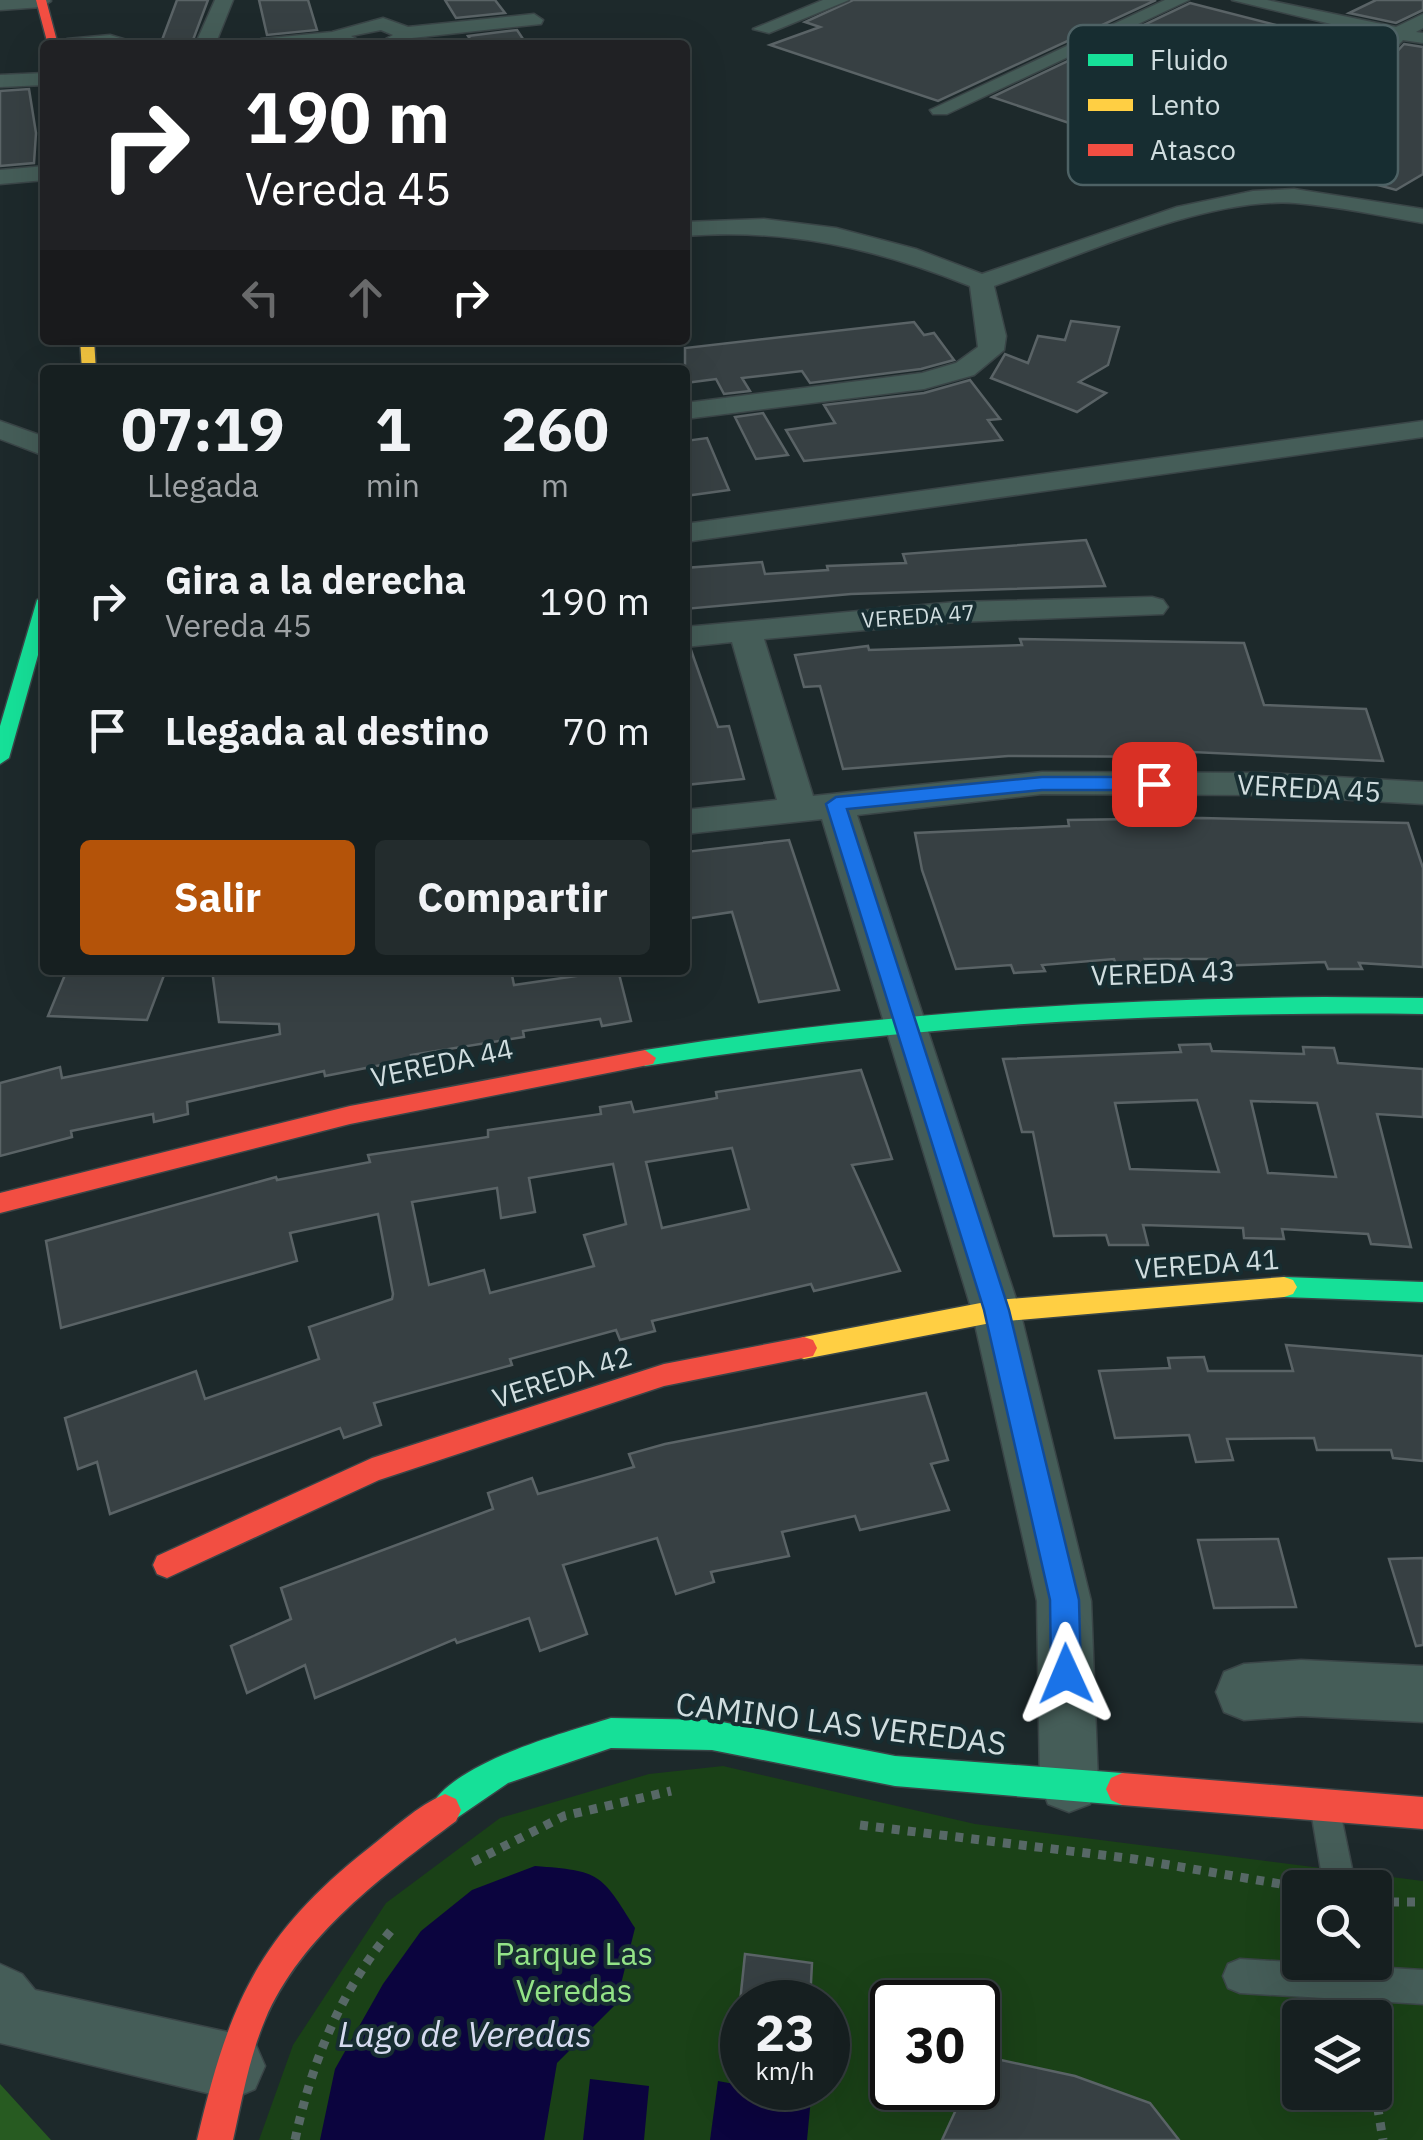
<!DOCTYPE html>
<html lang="es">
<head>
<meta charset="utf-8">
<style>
  body { margin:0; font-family:"IBM Plex Sans",sans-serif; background:#232c2d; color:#f1f3f6; height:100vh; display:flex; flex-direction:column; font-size:38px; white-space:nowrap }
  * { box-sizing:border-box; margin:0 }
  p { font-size:32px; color:#9ea2a5 }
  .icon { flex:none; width:55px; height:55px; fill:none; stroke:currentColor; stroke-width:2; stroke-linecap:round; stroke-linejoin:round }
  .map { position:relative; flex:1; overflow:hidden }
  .details { position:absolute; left:40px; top:365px; width:650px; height:610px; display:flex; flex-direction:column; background:#161f20; border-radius:10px; box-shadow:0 10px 40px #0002,0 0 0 2px #353d3e }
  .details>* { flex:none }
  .hud { position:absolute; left:40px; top:40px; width:650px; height:305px; border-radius:10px; box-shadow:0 10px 40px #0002,0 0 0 2px #353d3e; background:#202124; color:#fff; overflow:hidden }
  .tools { position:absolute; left:1282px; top:1870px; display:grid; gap:20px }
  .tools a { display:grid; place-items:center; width:110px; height:110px; border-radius:10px; background:#161f20; box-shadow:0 10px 40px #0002,0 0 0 2px #353d3e; font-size:50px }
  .speed { position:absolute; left:720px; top:1980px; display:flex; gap:20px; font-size:50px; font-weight:700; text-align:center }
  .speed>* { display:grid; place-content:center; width:130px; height:130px; border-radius:50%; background:#161f20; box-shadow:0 10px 40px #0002,0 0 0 2px #353d3e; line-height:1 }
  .speed small { font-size:25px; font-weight:400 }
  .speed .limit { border:5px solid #111; border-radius:15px; background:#fff; color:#111 }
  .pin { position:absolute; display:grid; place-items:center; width:85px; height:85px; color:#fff; margin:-42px; border-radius:20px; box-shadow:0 5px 15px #0006 }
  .me { position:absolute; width:110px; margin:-55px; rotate:359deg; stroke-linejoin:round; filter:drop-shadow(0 0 8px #0008) }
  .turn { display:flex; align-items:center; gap:35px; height:210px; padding:0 40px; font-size:45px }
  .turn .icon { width:130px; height:130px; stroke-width:2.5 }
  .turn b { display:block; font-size:70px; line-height:85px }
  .lanes { display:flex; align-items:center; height:95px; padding:0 40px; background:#0003; justify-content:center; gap:50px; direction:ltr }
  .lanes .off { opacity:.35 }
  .eta { display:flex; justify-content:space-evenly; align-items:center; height:170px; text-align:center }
  .eta b { font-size:60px; font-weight:800; line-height:70px }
  .action { display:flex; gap:20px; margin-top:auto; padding:20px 40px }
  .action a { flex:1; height:115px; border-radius:10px; background:#b45309; color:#fff; font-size:40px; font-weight:800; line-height:115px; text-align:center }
  .action a+a { background:#232c2d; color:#f1f3f6 }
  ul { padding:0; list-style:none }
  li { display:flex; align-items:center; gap:30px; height:130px; padding:0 40px }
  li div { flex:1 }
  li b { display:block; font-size:38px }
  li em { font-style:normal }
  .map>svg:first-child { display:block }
  .green { fill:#1a4117; fill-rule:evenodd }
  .forest { fill:#275b21 }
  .water { fill:#0b043e }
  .building { fill:#374043; stroke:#5a6366; stroke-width:2.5; fill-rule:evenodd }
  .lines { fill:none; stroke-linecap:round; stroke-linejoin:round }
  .lane-casing { stroke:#3a4547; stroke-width:3 }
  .street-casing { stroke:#3a4547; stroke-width:3 }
  .fast-casing { stroke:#3a4547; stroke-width:3 }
  .slow-casing { stroke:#3a4547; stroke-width:3 }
  .jam-casing { stroke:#3a4547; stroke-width:3 }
  .path { stroke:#576866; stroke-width:9; stroke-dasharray:8 8; stroke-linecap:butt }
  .lane { fill:#455d58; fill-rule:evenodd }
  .street { fill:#455d58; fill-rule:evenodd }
  .fast { fill:#16e098; fill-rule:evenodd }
  .slow { fill:#ffcf43; fill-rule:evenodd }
  .jam { fill:#f24e42; fill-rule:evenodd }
  .route { fill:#1a73e8; stroke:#114b97; stroke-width:2.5 }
  .labels { text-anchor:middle; stroke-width:8; stroke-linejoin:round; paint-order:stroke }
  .far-street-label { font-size:22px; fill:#d0dddf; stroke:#172d31 }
  .street-label { font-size:28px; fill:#d0dddf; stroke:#172d31 }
  .near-street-label { font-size:32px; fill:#d0dddf; stroke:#172d31 }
  .near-park-label { font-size:32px; fill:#93e387; stroke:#172d31 }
  .near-water-label { font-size:35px; font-style:italic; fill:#d6dbf0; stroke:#172d31 }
  .key { fill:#172d31; stroke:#4e6265; stroke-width:2.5 }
  .key-label { font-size:28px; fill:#d0dddf }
</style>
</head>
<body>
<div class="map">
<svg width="1423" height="2140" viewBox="0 0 1423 2140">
  <rect width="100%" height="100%" fill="#1d292b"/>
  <path class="green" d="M723,1766L975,1824L1423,1881V2140H259L293,2045L386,1903L500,1818L649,1774ZM1300,1888H1375V1962H1300ZM742,2002H828V2088H742ZM892,2002H978V2088H892ZM1300,2018H1375V2092H1300Z"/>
  <polygon class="forest" points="0,2084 51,2140 0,2140"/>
  <g class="water">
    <path d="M535,1866C600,1871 601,1873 635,1928L616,2004L557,2063L544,2140H320L335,2069L383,1984L421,1931L472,1890Z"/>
    <polygon points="590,2079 649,2086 644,2140 583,2140"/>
    <polygon points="718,2081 811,2098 807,2140 710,2140"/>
  </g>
  <g class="building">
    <polygon points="177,0 208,0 193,40 162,40"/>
    <polygon points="259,0 308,0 317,30 267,35"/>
    <polygon points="445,0 495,0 505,13 456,18"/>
    <polygon points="853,0 1156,0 938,101 770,45 820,27 805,22"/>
    <polygon points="1376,0 1423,0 1423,10 1396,23 1349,13"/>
    <polygon points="1190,3 1307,33 1323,26 1378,39 1199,136 1158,153 992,97"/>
    <polygon points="517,30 527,45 474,45 468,36"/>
    <polygon points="1404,44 1423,47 1423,174 1396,190 1231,145 1392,57"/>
    <polygon points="29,89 36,133 34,163 0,166 0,91"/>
    <polygon points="1071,321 1119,327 1108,365 1079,382 1106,393 1077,412 991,378 1005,354 1028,363 1038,336 1065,340"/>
    <polygon points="914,322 924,335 934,333 954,360 921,369 810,383 802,371 742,378 750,391 724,394 716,379 685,383 685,348"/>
    <polygon points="970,380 1000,419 988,420 1002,440 804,461 786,430 835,423 824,405 924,393"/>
    <polygon points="763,413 788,455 756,459 735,417"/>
    <polygon points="707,438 729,490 685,496 685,441"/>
    <polygon points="1086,540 1105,586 851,594 685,609 685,568 762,562 765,574 828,570 827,566 906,563 903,554"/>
    <polygon points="1020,639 1244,643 1264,705 1366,709 1383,761 1193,752 1194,757 1008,756 843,769 820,686 804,687 795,655 868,646 869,650 1022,645"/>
    <polygon points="691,650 718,727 729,726 744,779 685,785 685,651"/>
    <polygon points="1202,818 1408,823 1423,868 1423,967 1359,963 1362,969 1328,969 1325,962 1216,966 1214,959 1145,959 1148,964 1117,967 1114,959 1042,965 1045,971 1014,973 1011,965 956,969 922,870 915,833 1069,826 1068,820"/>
    <polygon points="789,840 839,990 759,1002 732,912 685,919 685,852"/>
    <polygon points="67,970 166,970 147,1020 48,1016"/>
    <polygon points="212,970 511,970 514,985 590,974 589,970 618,970 631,1021 602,1026 600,1019 523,1031 524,1037 411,1055 412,1059 325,1076 324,1071 187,1102 188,1114 154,1122 153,1114 71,1131 72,1137 0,1156 0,1083 60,1067 62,1078 280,1034 279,1024 219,1022"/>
    <path d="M1210,1044L1212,1051L1304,1054L1303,1047L1334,1048L1338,1063L1423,1069V1117L1377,1114L1411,1247L1371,1244L1368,1234L1282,1229L1284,1239L1244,1238L1243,1228L1143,1225L1148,1245H1109L1106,1235L1054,1236L1033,1132H1022L1003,1059L1181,1052L1179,1045ZM1197,1100L1219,1172L1130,1169L1115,1103ZM1251,1101L1317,1103L1336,1177L1268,1173Z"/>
    <path d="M861,1070L892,1159L852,1165L900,1271L814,1291L811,1284L652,1321L655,1331L620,1340L616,1330L510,1359L512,1365L374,1403L381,1425L344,1438L340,1428L110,1514L97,1462L78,1469L65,1418L196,1371L205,1399L319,1359L309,1327L392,1299L393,1294L378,1214L290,1233L297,1261L61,1328L46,1241L276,1177L277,1180L370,1162L368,1155L488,1137V1130L601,1114L600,1107L631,1102L634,1112L717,1098L716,1092ZM732,1148L749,1209L662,1228L646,1162ZM613,1164L626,1224L584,1235L594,1266L490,1293L484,1270L429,1285L412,1202L497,1188L501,1218L535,1212L529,1178Z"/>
    <polygon points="1286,1345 1423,1356 1423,1461 1393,1458 1391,1450 1317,1450 1314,1438 1227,1439 1233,1460 1196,1462 1189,1435 1115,1438 1099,1371 1170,1368 1168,1358 1204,1357 1208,1371 1293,1371"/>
    <polygon points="926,1393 948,1460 931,1464 949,1510 860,1530 855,1516 782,1532 789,1556 711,1572 714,1582 676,1594 657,1538 563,1565 587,1634 540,1651 529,1618 457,1643 455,1639 315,1698 305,1665 247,1693 231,1646 291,1619 281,1588 493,1509 488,1493 532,1478 538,1494 634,1467 629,1454 665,1444"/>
    <polygon points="1278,1539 1296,1607 1214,1608 1198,1540"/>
    <polygon points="1423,1558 1423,1645 1416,1646 1389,1559"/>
    <polygon points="745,1954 812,1963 810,2002 740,2002"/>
    <polygon points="978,2055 1075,2076 1150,2103 1179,2140 942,2140 966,2088 978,2088"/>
  </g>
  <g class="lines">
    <defs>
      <g id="lane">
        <polygon points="1328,1801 1339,1806 1356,1888 1324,1888 1312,1817 1317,1806"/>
        <polygon points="1240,1959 1423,1970 1423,2004 1240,1993 1228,1988 1223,1976 1228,1964"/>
      </g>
      <g id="street">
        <polygon points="0,0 50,0 51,1 42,7 0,10"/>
        <polygon points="215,0 233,0 215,45 195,45"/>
        <polygon points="823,0 849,0 769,33 753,29"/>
        <polygon points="1165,0 1189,0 947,114 933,114 930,110"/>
        <polygon points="1232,0 1267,0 1396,27 1423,14 1423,28 1416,32 1423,33 1423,43 1403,40 1390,54 1173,172 1157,172 1157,162 1376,46 1385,37"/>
        <polygon points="534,14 543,20 541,24 412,38 405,45 375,45 393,35 381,30 351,36 367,45 251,45 261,39 332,32 383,18 408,27"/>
        <polygon points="110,35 143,45 57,45 67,39"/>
        <polygon points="45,73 45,85 0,87 0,75"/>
        <polygon points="45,166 45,180 0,184 0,170"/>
        <path d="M1294,189L1423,209V223C1381,216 1337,206 1295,203C1206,197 1079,256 994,286L1006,336L1004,350L974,375L924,389L685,419V403L922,373L956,363L978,347L970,286C875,248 787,228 685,236V222L764,219L836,228L916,249L982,274L1177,207L1253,191Z"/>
        <polygon points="0,421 45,437 45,456 0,439"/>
        <polygon points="1423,421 1423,437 685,542 685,524"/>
        <polygon points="1152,597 1163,600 1168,607 1163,614 956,622 764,639 813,796 1042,772 1265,773 1423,782 1423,804 1265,795 1042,794 857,815 1020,1311 1091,1601 1098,1783 1090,1804 1069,1812 1048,1804 1040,1783 1037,1601 972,1311 822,819 685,834 685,810 777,800 732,642 685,647 685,627 956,602"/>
        <polygon points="1301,1660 1423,1666 1423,1722 1301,1716 1244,1720 1224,1712 1216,1692 1224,1672 1244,1664"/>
        <polygon points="0,1964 22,1974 35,1990 232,2033 255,2043 265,2066 255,2089 232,2099 0,2043"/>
      </g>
      <g id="fast">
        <polygon points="45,595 45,630 9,758 0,764 0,726 37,600"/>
        <path d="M1325,997L1423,998V1014C1161,1011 904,1025 645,1066L634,1058L645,1050C871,1014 1096,999 1325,997Z"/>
        <polygon points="1284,1277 1423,1282 1423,1302 1284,1297 1275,1294 1271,1287 1275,1280"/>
        <path d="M611,1718L712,1720L895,1756L1122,1773L1133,1778L1138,1789L1133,1800L1122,1805L895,1786L712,1750L611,1748L508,1783L445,1826L434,1821L429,1810C449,1763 564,1733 611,1718Z"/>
      </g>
      <g id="slow">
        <polygon points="80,340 94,340 96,370 82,370"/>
        <polygon points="1284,1277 1293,1280 1297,1287 1293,1294 1284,1297 996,1322 804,1359 795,1356 791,1348 795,1340 804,1337 996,1300"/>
      </g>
      <g id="jam">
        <polygon points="36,0 46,0 58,45 48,45"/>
        <polygon points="645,1050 656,1058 653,1064 350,1124 0,1213 0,1193 350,1106"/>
        <polygon points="804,1337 813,1340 817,1348 813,1356 664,1386 379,1480 167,1578 157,1574 153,1565 157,1556 372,1458 664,1364"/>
        <polygon points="1122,1773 1423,1797 1423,1829 1122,1805 1111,1800 1106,1789 1111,1778"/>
        <path d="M445,1794L456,1799L461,1810L456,1821C384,1875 301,1935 265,2020C249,2058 242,2100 233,2140H197C229,2005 257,1936 369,1848C393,1829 417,1806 445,1794Z"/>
      </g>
    </defs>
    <use href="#lane" class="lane-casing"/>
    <use href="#street" class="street-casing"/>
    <use href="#fast" class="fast-casing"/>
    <use href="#slow" class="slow-casing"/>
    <use href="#jam" class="jam-casing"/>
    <g class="path">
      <polyline points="860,1825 1134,1859 1304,1888"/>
      <polyline points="473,1862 564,1816 671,1791"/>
      <polyline points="1375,1902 1423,1902"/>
      <polyline points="1375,2091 1383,2140"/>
      <path d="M295,2140C312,2061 341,1989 394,1927"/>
    </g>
    <use href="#lane" class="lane"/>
    <use href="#street" class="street"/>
    <use href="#fast" class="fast"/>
    <use href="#slow" class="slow"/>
    <use href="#jam" class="jam"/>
  </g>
  <polygon class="route" points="1042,777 1154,777 1163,784 1154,790 1042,790 847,809 1009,1310 1079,1600 1081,1674 1077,1684 1066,1688 1056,1684 1051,1674 1050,1600 984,1310 826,804 836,797"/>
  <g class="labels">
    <g class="far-street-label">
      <text transform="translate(918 616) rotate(-4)" y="8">VEREDA 47</text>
    </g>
    <g class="street-label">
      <text transform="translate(1309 788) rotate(3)" y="10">VEREDA 45</text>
      <text transform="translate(1163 973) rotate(-2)" y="10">VEREDA 43</text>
      <text transform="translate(442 1063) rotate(-12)" y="10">VEREDA 44</text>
      <text transform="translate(1207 1264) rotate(-4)" y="10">VEREDA 41</text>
      <text transform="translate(562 1377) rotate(-18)" y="10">VEREDA 42</text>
    </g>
    <g class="near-street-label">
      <text transform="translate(841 1724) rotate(7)" y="11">CAMINO LAS VEREDAS</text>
    </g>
    <g class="near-park-label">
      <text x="574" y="1965">Parque Las<tspan x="574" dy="37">Veredas</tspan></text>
    </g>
    <g class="near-water-label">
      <text x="465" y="2047">Lago de Veredas</text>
    </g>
  </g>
  <rect x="1068" y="25" width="330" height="160" rx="15" class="key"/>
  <rect x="1088" y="54" width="45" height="12" fill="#16e098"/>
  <rect x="1088" y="99" width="45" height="12" fill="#ffcf43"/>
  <rect x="1088" y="144" width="45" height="12" fill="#f24e42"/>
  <g class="key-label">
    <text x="1150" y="70">Fluido</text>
    <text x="1150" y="115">Lento</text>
    <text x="1150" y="160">Atasco</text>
  </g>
</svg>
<div class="tools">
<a><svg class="icon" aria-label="search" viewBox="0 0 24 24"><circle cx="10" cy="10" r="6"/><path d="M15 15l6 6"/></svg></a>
<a><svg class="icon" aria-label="layers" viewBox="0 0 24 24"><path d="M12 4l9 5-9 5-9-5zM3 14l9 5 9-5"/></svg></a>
</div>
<div class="speed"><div>23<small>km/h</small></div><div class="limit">30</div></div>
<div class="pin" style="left:1154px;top:784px;background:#d93025"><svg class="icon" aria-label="arrive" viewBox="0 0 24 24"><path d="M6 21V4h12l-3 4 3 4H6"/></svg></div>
<svg class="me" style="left:1066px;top:1674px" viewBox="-20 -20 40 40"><path d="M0-17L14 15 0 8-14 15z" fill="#1a73e8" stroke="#fff" stroke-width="4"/></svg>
<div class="hud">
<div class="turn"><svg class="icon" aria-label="right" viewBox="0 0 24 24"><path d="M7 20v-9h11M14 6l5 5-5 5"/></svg><div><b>190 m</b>Vereda 45</div></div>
<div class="lanes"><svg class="icon off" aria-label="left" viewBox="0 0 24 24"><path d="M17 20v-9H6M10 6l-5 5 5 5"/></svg><svg class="icon off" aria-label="ahead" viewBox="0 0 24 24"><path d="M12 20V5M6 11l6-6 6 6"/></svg><svg class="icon" aria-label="right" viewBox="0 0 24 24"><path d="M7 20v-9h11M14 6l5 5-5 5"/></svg></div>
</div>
<section class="details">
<div class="eta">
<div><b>07:19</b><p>Llegada</p></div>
<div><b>1</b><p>min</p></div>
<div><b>260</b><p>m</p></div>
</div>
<ul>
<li><svg class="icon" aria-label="right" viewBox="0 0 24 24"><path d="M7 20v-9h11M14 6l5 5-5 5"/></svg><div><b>Gira a la derecha</b><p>Vereda 45</p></div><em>190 m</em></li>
<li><svg class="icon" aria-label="arrive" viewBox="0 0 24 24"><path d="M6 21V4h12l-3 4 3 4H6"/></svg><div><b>Llegada al destino</b></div><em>70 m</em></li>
</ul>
<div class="action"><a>Salir</a><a>Compartir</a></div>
</section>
</div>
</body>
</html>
